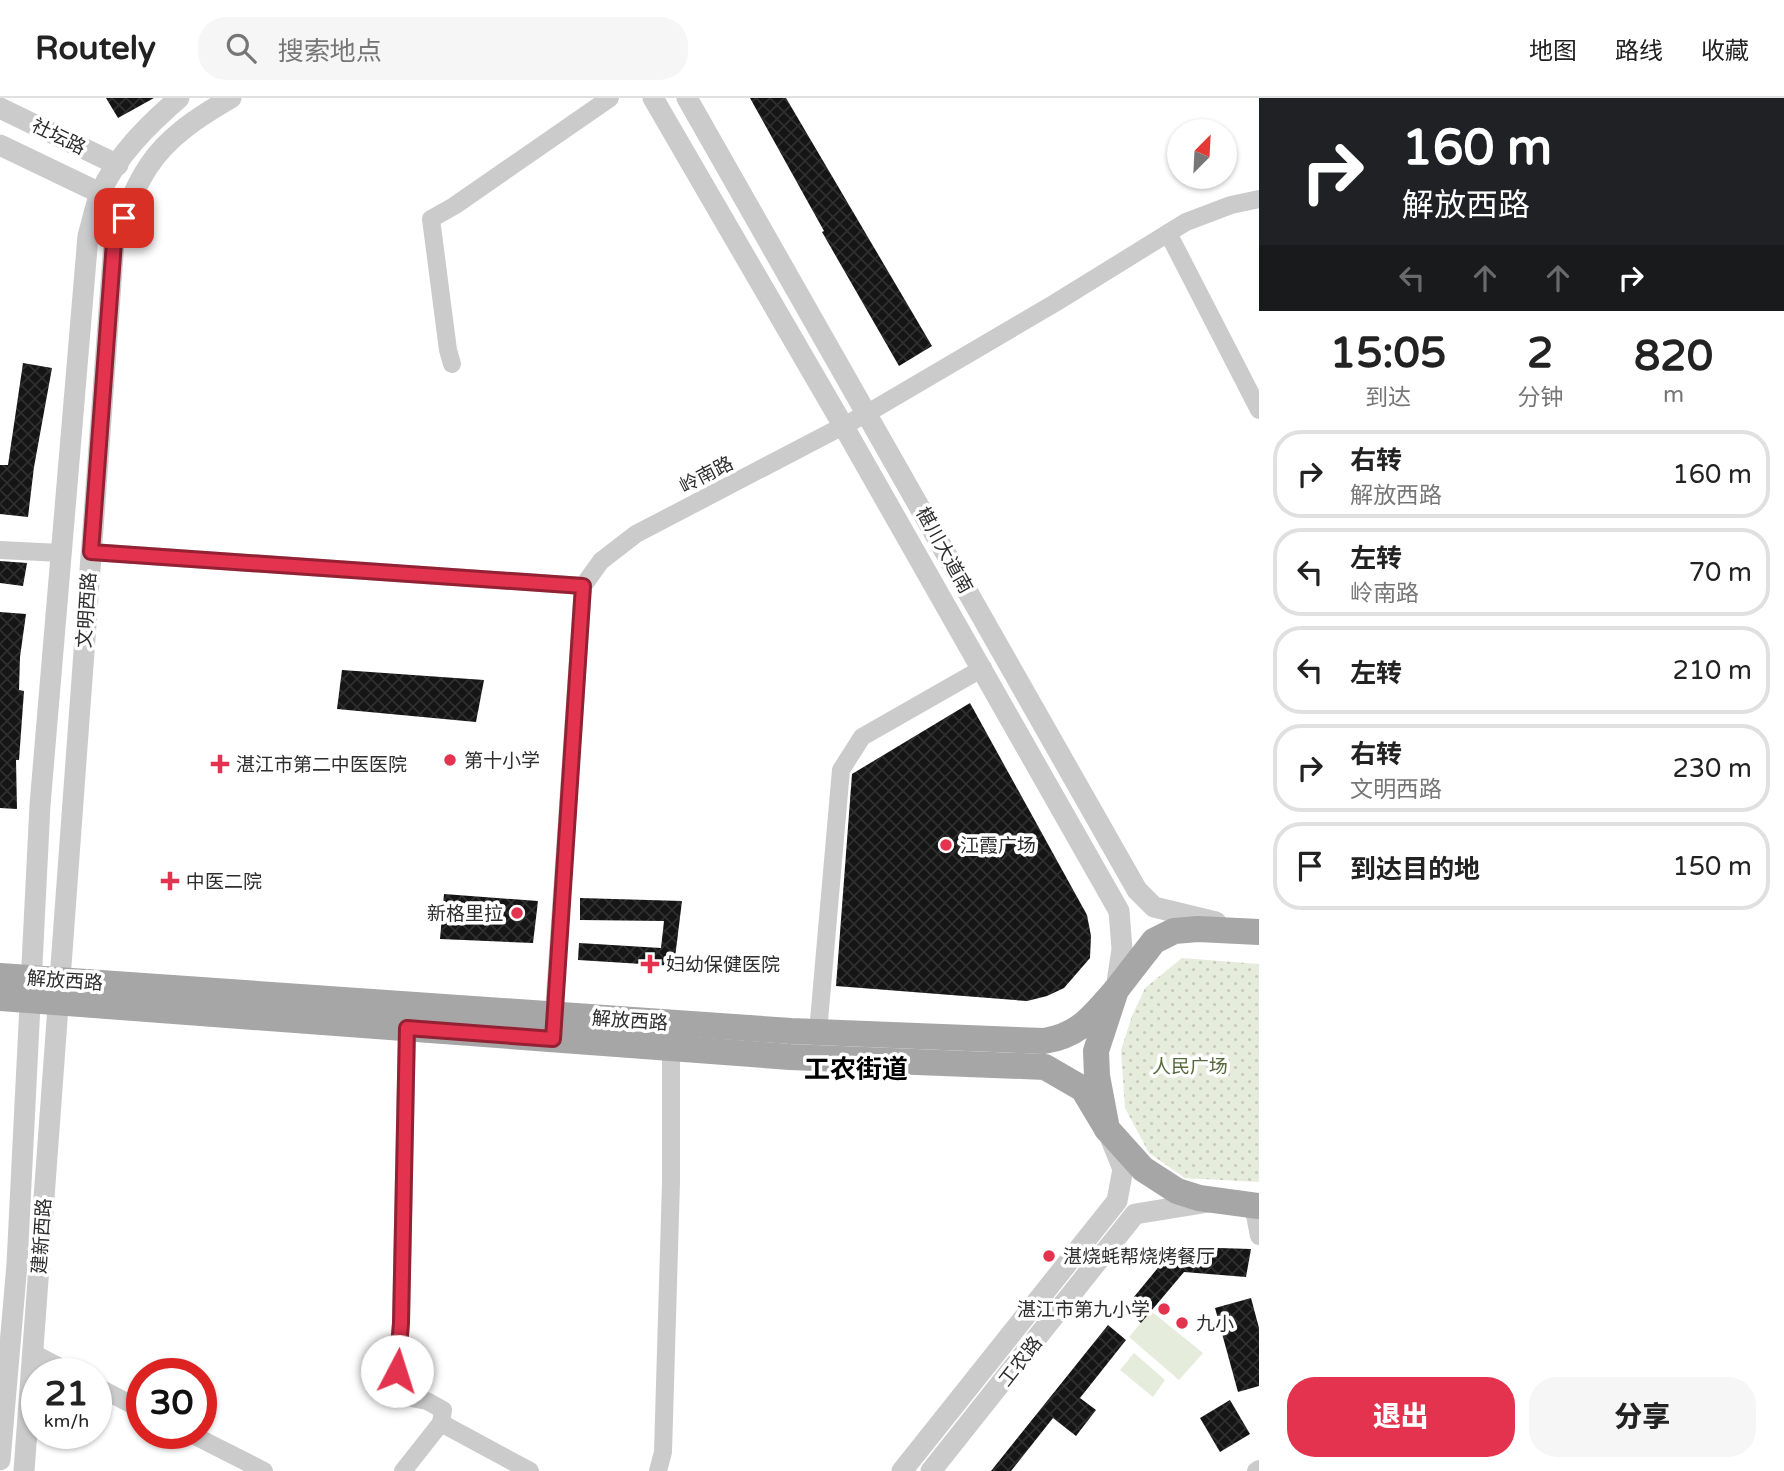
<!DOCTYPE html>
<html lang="zh">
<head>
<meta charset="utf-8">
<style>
  body { margin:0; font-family:"Varela Round","Noto Sans SC",sans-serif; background:#f6f6f6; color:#222; height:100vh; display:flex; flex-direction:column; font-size:26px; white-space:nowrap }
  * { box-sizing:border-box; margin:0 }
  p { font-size:23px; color:#767676 }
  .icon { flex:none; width:38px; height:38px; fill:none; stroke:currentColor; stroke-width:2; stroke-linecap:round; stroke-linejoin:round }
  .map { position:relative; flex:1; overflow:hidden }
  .drawer { display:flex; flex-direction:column; background:#fff; width:525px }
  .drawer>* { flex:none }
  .top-card { background:#202124; color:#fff; overflow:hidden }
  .needle { width:46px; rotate:24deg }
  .controls { position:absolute; left:1167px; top:21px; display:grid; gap:14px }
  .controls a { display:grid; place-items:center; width:70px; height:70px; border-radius:50%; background:#fff; box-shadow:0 2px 5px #0004; font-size:35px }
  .speed { position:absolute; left:21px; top:1260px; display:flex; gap:14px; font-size:35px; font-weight:700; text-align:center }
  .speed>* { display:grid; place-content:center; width:91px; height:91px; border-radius:50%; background:#fff; box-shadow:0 2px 5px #0004; line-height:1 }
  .speed small { font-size:18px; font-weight:400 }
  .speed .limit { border:10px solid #d22; background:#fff; color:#111 }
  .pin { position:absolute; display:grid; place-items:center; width:60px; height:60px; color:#fff; margin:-30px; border-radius:14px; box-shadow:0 4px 10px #0006 }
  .me { position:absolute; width:77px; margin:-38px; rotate:5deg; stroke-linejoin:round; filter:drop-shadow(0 0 5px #0008) }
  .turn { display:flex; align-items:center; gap:24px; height:147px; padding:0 28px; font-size:32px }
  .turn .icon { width:91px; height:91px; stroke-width:2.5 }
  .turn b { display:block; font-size:49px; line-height:60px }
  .lanes { display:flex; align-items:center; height:66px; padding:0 28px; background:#0003; justify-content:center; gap:35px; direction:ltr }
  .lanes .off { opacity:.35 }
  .eta { display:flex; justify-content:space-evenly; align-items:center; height:119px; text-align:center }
  .eta b { font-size:42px; font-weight:800; line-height:49px }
  .button { display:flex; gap:14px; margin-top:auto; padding:14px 28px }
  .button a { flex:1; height:80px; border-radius:28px; background:#e3334e; color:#fff; font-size:28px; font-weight:800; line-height:80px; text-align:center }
  .button a+a { background:#f6f6f6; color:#222 }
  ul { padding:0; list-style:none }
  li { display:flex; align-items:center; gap:21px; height:88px; margin:0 14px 10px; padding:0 14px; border:4px solid #e0e0e0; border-radius:28px }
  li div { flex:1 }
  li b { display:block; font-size:26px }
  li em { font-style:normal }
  header { display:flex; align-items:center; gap:42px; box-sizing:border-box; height:98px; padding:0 35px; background:#fff; border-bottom:2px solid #e0e0e0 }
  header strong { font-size:33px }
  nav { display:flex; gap:38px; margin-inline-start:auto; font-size:24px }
  .search { width:490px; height:63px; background:#f6f6f6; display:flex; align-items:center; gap:18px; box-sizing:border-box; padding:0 24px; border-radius:28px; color:#767676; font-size:26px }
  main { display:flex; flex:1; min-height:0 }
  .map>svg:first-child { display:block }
  .park { fill:url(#park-dots) }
  .pitch { fill:#e6ecdc }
  .building { fill:url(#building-cross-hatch) }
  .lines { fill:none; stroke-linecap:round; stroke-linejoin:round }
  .minor { stroke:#cbcbcb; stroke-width:18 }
  .tertiary { stroke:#cbcbcb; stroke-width:21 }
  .primary { stroke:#a6a6a6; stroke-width:26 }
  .route-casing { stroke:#942133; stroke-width:18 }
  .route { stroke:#e3334e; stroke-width:12 }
  .poi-dot { fill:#e3334e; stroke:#fff; stroke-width:2.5 }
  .labels { text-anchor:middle; stroke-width:7; stroke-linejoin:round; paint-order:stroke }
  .street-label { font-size:19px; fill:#2e2e2e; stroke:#fff }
  .poi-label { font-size:19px; fill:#2e2e2e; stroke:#fff; text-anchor:start }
  .park-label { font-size:19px; fill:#556a3c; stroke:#fff }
  .district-label { font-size:26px; font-weight:bold; fill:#000; stroke:#fff }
</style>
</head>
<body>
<header>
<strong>Routely</strong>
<div class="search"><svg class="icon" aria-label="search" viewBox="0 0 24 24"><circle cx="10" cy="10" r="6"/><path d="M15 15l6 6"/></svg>搜索地点</div>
<nav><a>地图</a><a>路线</a><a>收藏</a></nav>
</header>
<main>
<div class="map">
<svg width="1259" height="1373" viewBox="0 0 1259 1373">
  <defs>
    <pattern id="park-dots" width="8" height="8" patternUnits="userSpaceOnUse" patternTransform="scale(1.75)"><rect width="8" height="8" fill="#e6ecdc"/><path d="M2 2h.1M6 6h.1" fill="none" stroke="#c6cbbd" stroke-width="1.8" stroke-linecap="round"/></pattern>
    <pattern id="building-cross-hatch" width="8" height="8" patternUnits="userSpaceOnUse" patternTransform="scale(1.75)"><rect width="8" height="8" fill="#151515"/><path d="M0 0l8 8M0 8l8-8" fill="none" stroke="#2f2f2f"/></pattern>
  </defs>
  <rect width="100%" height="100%" fill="#fff"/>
  <polygon class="park" points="1182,860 1259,866 1259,1084 1185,1080 1149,1055 1125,1010 1121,952 1132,918 1145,890"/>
  <g class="pitch">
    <polygon points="1151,1213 1203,1255 1179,1282 1129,1239"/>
    <polygon points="1134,1255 1165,1282 1153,1299 1120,1272"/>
  </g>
  <g class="building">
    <polygon points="106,0 154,0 118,20"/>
    <polygon points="750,0 786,0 932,248 899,268 822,134 824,133"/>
    <polygon points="23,265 52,270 34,369 28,419 0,416 0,367 8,367"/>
    <polygon points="0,463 27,465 23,488 0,485"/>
    <polygon points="0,514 26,516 20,559 19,592 24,593 19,662 16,662 17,711 0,710"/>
    <polygon points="342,572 484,582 476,624 337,611"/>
    <polygon points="970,605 1087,817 1091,838 1090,860 1064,890 1047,898 1027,903 836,888 852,676"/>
    <polygon points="444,796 538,803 533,845 440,841"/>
    <polygon points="580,800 682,803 674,868 578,862 579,845 661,850 664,823 580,822"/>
    <polygon points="1187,1149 1251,1151 1246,1179 1184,1174 1141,1225 1124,1211 1166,1160"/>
    <polygon points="1251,1200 1259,1230 1259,1288 1238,1294 1215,1210"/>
    <polygon points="1108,1227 1126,1242 1080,1300 1096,1312 1076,1338 1053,1320 1011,1373 991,1373"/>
    <polygon points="1230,1302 1250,1336 1220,1354 1200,1320"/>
  </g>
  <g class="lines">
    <g class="minor">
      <polyline points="1168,135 1259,312"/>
      <polyline points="452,266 448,252 431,121 454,108 610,0"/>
      <polyline points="0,452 61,455"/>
      <polyline points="91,454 583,488"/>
      <polyline points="553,927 583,488 601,463 636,436 866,316 1055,205 1186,124 1231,107 1259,101"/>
      <polyline points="407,930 401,1225 395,1297 427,1303 443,1312 441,1325"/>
      <polyline points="818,934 841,672 862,639 983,570"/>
      <polyline points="1253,1107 1259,1138"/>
      <polyline points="33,1255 73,1276"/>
      <polyline points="96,1288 142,1312"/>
      <polyline points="189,1335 264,1373"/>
      <polyline points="403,1373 441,1325 530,1373"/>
      <polyline points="658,1373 663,1354 671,1084 671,950"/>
      <polyline points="1256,1373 1259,1371"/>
    </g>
    <g class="tertiary">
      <polyline points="653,0 844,329 1119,813 1122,851 1116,891"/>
      <polyline points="687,0 1137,792 1154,809 1216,824"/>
      <polyline points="0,10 118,67"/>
      <polyline points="0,47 100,95"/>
      <path d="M0,1362L17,1166L40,707L88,138C92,124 95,109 100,96C116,58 149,26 179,0"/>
      <path d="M24,1373L114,144C124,119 133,92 148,69C168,38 200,18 231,0"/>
      <polyline points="902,1373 1117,1103 1123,1071 1110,1039"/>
      <polyline points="931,1373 1135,1116 1209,1104"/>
    </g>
    <g class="primary">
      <polyline points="1259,834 1198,831 1174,833 1154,843 1116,892 1096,953 1097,978 1107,1031 1143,1071 1177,1093 1199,1100 1259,1108"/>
      <path d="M0,878L791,933L1044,943C1081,937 1092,918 1116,892"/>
      <polyline points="0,900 790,959 1045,969 1083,991 1107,1031"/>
    </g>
  </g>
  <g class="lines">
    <defs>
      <polyline id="route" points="124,120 114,144 91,454 583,488 553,941 407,930 401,1225 397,1273"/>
    </defs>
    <use href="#route" class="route-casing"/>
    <use href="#route" class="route"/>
  </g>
  <g class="poi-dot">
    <circle cx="450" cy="662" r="7"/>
    <path d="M216.5 655.5h7v7h7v7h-7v7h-7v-7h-7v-7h7z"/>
    <circle cx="946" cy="747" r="7"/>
    <path d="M166.5 772.5h7v7h7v7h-7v7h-7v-7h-7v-7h7z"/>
    <circle cx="517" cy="815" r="7"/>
    <path d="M646.5 855.5h7v7h7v7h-7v7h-7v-7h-7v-7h7z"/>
    <circle cx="1049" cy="1158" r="7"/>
    <circle cx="1164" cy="1211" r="7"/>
    <circle cx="1182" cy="1225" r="7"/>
  </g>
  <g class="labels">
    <g class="street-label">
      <text transform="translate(59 38) rotate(26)" y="7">社坛路</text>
      <text transform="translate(706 376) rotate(-27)" y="7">岭南路</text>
      <text transform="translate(945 452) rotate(61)" y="7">椹川大道南</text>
      <text transform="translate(86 512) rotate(-86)" y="7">文明西路</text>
      <text transform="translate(65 882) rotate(4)" y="7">解放西路</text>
      <text transform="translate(630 922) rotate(4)" y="7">解放西路</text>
      <text transform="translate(41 1138) rotate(-86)" y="7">建新西路</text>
      <text transform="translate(1020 1263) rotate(-52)" y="7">工农路</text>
    </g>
    <g class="poi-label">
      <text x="464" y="669">第十小学</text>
      <text x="236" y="673">湛江市第二中医医院</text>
      <text x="960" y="754">江霞广场</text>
      <text x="186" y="790">中医二院</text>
      <text x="503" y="822" text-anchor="end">新格里拉</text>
      <text x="666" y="873">妇幼保健医院</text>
      <text x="1063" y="1165">湛烧蚝帮烧烤餐厅</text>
      <text x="1150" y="1218" text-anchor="end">湛江市第九小学</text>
      <text x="1196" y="1232">九小</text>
    </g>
    <g class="park-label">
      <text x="1190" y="975">人民广场</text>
    </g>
    <g class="district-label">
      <text x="856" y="980">工农街道</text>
    </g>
  </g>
</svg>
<div class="controls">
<a><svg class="needle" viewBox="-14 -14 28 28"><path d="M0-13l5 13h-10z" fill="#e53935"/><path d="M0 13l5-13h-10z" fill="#767676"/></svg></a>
</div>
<div class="speed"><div>21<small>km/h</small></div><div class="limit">30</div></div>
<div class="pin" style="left:124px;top:120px;background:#d93025"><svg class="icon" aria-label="arrive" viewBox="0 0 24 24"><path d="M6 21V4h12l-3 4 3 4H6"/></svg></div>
<svg class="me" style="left:397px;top:1273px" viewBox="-20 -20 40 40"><circle r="19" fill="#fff"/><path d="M0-13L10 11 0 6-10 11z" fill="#e3334e"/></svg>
</div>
<section class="drawer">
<div class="top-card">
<div class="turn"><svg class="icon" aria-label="right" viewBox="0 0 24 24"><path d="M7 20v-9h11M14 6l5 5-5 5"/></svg><div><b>160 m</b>解放西路</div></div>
<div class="lanes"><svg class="icon off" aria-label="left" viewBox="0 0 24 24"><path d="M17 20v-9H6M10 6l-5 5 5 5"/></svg><svg class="icon off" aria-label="ahead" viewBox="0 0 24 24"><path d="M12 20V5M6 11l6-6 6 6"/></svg><svg class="icon off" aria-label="ahead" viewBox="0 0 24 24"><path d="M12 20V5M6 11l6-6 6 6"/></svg><svg class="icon" aria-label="right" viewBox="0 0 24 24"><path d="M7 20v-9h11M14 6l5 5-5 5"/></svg></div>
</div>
<div class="eta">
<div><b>15:05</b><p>到达</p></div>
<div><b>2</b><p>分钟</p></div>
<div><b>820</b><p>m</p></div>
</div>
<ul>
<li><svg class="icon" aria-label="right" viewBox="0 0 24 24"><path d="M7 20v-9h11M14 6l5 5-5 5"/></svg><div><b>右转</b><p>解放西路</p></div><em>160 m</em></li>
<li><svg class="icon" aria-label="left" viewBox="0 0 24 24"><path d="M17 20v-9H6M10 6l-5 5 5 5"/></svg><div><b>左转</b><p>岭南路</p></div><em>70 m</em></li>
<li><svg class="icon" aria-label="left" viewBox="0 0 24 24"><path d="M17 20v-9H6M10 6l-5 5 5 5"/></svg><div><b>左转</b></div><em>210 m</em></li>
<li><svg class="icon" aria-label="right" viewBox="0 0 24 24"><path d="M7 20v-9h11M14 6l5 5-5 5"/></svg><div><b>右转</b><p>文明西路</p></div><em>230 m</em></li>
<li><svg class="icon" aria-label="arrive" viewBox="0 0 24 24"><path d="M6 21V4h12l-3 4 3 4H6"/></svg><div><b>到达目的地</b></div><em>150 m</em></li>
</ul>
<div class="button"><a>退出</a><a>分享</a></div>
</section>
</main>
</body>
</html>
